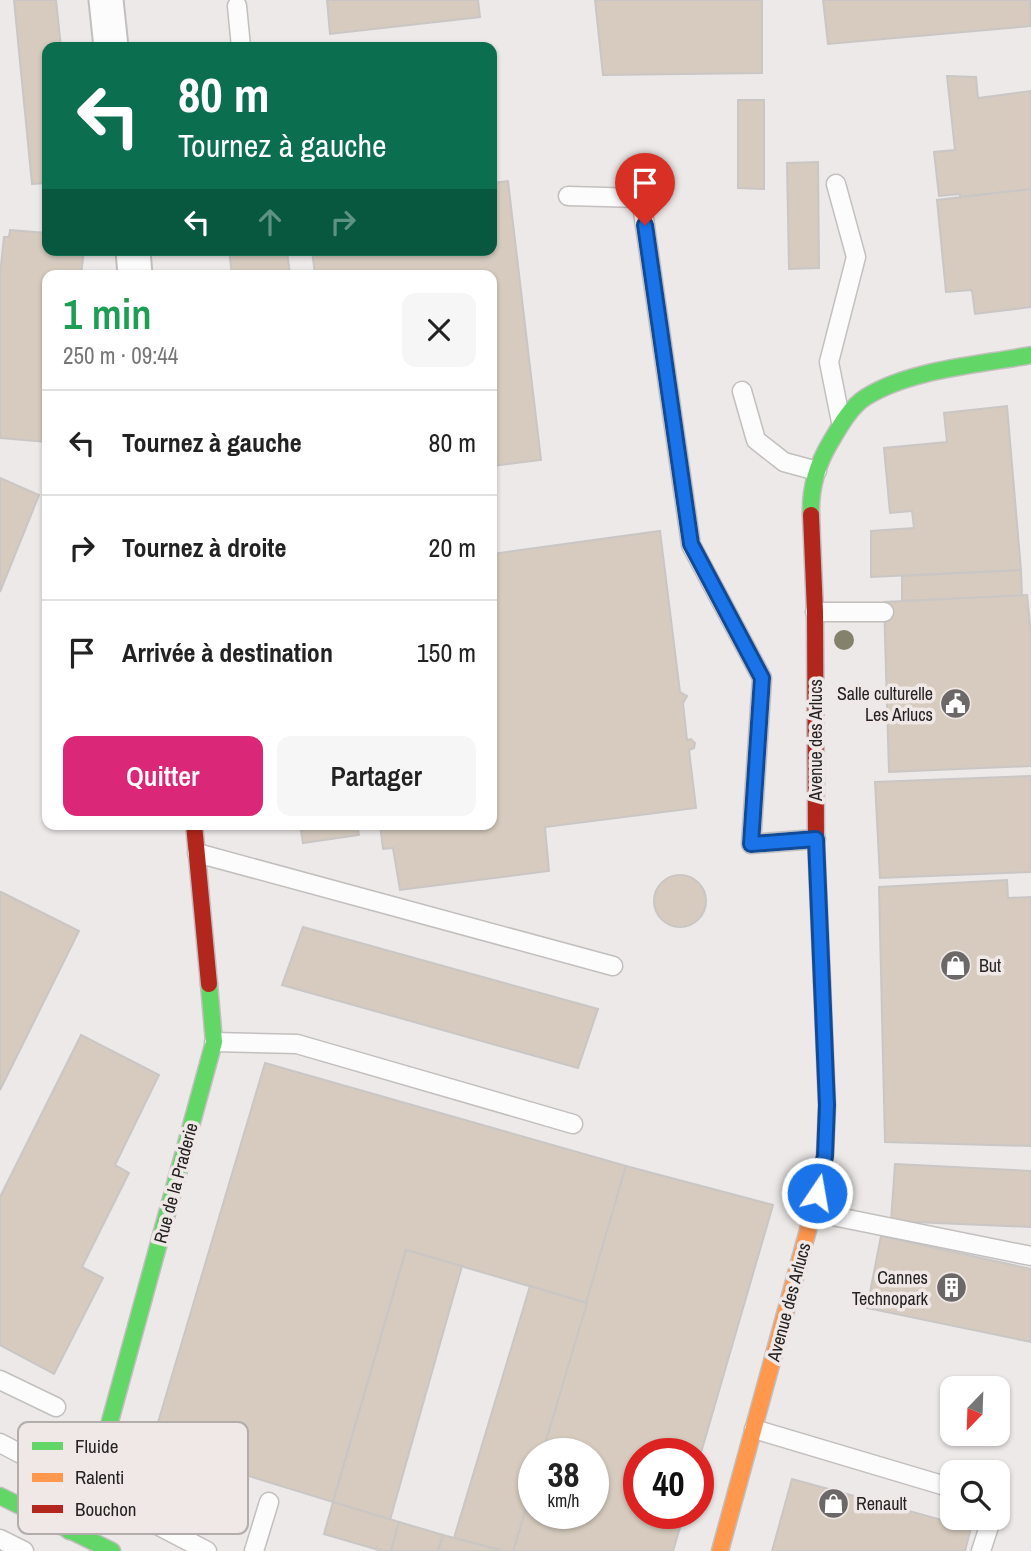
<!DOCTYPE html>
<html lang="fr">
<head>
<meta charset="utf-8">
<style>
  body { margin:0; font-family:"Archivo Narrow",sans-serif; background:#f6f6f6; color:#222; height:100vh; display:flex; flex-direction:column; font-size:26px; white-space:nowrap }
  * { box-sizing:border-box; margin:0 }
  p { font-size:23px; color:#767676 }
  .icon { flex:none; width:38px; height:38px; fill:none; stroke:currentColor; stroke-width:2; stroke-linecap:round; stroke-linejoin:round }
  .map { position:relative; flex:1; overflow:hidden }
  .details { position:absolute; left:42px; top:270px; width:455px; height:560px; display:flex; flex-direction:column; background:#fff; border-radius:14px; box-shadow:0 2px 5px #0004 }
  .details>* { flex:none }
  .banner { position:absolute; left:42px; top:42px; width:455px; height:214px; border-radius:14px; box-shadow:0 2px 5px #0004; background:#0b6e4f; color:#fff; overflow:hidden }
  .needle { width:46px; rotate:203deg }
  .tools { position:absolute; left:940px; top:1376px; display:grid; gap:14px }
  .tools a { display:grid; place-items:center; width:70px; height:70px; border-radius:14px; background:#fff; box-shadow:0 2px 5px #0004; font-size:35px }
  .speed { position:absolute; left:518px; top:1438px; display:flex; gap:14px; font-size:35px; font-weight:700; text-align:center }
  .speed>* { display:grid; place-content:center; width:91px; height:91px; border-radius:50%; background:#fff; box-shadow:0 2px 5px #0004; line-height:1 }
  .speed small { font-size:18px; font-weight:400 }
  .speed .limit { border:10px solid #d22; background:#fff; color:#111 }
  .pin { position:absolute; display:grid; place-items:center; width:60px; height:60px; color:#fff; margin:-72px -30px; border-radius:50% 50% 50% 0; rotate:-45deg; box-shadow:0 0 7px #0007 }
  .pin .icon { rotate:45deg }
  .me { position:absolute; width:77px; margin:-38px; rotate:12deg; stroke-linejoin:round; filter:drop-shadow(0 0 5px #0008) }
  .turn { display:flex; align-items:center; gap:24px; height:147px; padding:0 21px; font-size:32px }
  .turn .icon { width:91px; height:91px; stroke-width:2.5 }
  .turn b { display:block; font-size:49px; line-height:60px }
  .lanes { display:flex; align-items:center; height:66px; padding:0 21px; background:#0003; justify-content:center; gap:35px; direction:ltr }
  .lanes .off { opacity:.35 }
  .round { display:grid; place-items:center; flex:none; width:74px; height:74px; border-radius:14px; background:#f6f6f6 }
  .overview { display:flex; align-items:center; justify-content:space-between; height:119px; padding:0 21px }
  h1 { font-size:42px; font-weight:600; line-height:52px; color:#1e9e55 }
  .cta { display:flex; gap:14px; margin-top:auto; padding:14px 21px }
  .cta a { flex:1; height:80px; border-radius:14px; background:#db2777; color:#fff; font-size:28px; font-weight:600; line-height:80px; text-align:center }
  .cta a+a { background:#f6f6f6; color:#222 }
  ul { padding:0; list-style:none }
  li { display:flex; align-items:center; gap:21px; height:105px; padding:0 21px; border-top:2px solid #e0e0e0 }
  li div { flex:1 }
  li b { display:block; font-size:26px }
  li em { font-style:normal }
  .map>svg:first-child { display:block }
  .building { fill:#d6cbbe; stroke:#c9c6c5; stroke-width:2 }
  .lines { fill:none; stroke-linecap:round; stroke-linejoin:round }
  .lane-casing { stroke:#c2bfbe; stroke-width:21 }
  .street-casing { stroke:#c2bfbe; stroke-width:37 }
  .fast-casing { stroke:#c2bfbe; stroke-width:19 }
  .slow-casing { stroke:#c2bfbe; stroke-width:19 }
  .jam-casing { stroke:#c2bfbe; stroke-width:19 }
  .lane { stroke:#fcfcfc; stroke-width:18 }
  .street { stroke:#fcfcfc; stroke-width:33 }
  .fast { stroke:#63d668; stroke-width:16 }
  .slow { stroke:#ff974d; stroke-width:16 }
  .jam { stroke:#b3261e; stroke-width:16 }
  .tree { fill:#84816c }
  .route-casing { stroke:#114b97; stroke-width:18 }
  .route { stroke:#1a73e8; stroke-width:12 }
  .labels { text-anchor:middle; stroke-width:7; stroke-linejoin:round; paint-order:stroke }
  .poi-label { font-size:18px; fill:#252322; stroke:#efe8e6; text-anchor:end }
  .street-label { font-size:18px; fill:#252322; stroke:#efe8e6 }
  .key { fill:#efe8e6; stroke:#b2adab; stroke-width:2 }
  .key-label { font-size:19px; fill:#252322 }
</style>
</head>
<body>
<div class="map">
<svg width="1031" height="1551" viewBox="0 0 1031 1551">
  <rect width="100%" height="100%" fill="#ede9e8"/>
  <g class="building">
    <polygon points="14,0 56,0 61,47 47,47 47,183 32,184"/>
    <polygon points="327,0 478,0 480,17 330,34"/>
    <polygon points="595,0 762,0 762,73 603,75"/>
    <polygon points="823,0 1030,0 1031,26 828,44"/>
    <polygon points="947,76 976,77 978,98 1031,91 1031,189 960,197 960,194 939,196 934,152 955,150"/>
    <polygon points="738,100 764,100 764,189 738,188"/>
    <polygon points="818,162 819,268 789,269 787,163"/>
    <polygon points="508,181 541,460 492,466 492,275 315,275 312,250 492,250 492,183"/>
    <polygon points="1031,189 1031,307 975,314 972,290 946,292 937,200"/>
    <polygon points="10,230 47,233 47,250 84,250 81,275 47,275 47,442 0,438 0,275 4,237 9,237"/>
    <polygon points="229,250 287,250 290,275 232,275"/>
    <polygon points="1007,406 1021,570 871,577 871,531 914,528 912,511 890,513 884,448 947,442 944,413"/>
    <polygon points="0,478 39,495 0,592"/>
    <polygon points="660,531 680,692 687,696 683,703 687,740 691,739 695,743 694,748 689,750 696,808 545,827 549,871 400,890 393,848 383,849 380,824 492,824 492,554"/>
    <polygon points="1021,570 1022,596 902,601 902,576"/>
    <polygon points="1027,595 1031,633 1031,766 889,772 884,602"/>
    <polygon points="1031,776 1031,872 880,878 875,782"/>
    <polygon points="300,824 357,824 359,835 303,843"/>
    <circle cx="680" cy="901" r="26"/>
    <polygon points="1007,880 1008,898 1031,897 1031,1146 885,1142 879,887"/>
    <polygon points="1,892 79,931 0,1090 0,893"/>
    <polygon points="303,927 598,1009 578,1068 282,985"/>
    <polygon points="81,1035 159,1075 115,1165 129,1173 82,1267 103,1278 54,1374 0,1345 0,1197"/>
    <polygon points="265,1063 626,1166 587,1303 406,1250 333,1502 151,1446"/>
    <polygon points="895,1164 1031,1171 1031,1227 891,1221"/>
    <polygon points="626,1166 773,1205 698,1463 698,1454 639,1454 639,1514 684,1514 673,1551 513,1551 534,1482 534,1514 593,1514 593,1454 542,1454"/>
    <polygon points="881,1236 1031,1269 1031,1342 867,1308"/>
    <polygon points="406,1250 462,1266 390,1520 333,1502"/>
    <polygon points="530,1286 587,1303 542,1454 534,1454 534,1482 513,1551 503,1551 454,1538"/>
    <polygon points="792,1479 971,1528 965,1551 772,1551"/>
    <polygon points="333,1502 399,1522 391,1551 382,1551 324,1534"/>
    <polygon points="399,1522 443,1535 438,1551 391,1551"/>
    <polygon points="443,1535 454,1538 503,1551 438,1551"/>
  </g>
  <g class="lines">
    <defs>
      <g id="lane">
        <polyline points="237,6 241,47"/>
        <polyline points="836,184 856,257 829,362 841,422"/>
        <polyline points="568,196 641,198 691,545 762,678 751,844 816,839"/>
        <polyline points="742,391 756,440 784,462 817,471"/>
        <polyline points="815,612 884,612"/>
        <polyline points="197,853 613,966"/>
        <polyline points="214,1042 297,1044 573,1124"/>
        <polyline points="813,1212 1031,1256"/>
        <polyline points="0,1380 56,1407"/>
        <polyline points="754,1429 952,1488"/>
        <polyline points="0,1443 207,1551"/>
        <polyline points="0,1539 24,1551"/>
        <polyline points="254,1551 269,1502"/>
        <polyline points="981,1551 992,1517"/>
      </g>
      <g id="street">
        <polyline points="106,0 111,47"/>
        <polyline points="133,250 135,275"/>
      </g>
      <g id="fast">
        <path d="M811,515C810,489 817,465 830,443C839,428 850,407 866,397C911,369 979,365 1031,355"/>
        <polyline points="0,1496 112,1551"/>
        <polyline points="69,1531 89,1489 106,1436 214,1042 209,984"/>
      </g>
      <polyline id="slow" points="720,1551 813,1212 825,1156 827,1105 822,982"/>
      <g id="jam">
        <polyline points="811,515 815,612 816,839 822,982"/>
        <polyline points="194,824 209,984"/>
      </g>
    </defs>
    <use href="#lane" class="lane-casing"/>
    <use href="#street" class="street-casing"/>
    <use href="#fast" class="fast-casing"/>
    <use href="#slow" class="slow-casing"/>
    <use href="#jam" class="jam-casing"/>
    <use href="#lane" class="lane"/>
    <use href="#street" class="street"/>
    <use href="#fast" class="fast"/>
    <use href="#slow" class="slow"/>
    <use href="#jam" class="jam"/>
  </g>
  <circle class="tree" cx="844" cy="640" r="10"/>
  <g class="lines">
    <defs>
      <polyline id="route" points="645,225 691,544 762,678 751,844 816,839 827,1105 825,1156 817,1193"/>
    </defs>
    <use href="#route" class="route-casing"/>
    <use href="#route" class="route"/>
  </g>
  <defs>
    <symbol id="civic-disc" viewBox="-11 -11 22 22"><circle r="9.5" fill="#6b6867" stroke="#efe8e6"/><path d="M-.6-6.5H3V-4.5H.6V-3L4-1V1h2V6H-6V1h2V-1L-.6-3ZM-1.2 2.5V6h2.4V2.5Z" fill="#fff"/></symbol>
    <symbol id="shop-disc" viewBox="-11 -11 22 22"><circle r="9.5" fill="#6b6867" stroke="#efe8e6"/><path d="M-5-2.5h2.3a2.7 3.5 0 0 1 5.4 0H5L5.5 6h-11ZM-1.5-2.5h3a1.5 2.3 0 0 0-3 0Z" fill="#fff"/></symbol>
    <symbol id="building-disc" viewBox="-11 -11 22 22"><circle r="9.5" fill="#6b6867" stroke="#efe8e6"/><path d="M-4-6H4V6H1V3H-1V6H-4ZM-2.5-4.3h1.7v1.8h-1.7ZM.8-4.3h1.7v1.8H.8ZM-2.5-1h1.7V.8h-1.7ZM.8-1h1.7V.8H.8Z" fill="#fff"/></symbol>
  </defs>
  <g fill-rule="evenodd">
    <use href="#civic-disc" x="938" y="686" width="35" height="35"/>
    <use href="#shop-disc" x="938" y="948" width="35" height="35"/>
    <use href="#building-disc" x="934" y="1270" width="35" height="35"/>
    <use href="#shop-disc" x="816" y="1486" width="35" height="35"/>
  </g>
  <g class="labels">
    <g class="poi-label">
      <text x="933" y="700">Salle culturelle<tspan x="933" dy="21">Les Arlucs</tspan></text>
      <text x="979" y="972" text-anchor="start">But</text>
      <text x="928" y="1284">Cannes<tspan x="928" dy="21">Technopark</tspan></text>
      <text x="856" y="1510" text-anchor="start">Renault</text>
    </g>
    <g class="street-label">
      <text transform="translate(816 740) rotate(-90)" y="6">Avenue des Arlucs</text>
      <text transform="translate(176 1183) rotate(-75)" y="6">Rue de la Praderie</text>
      <text transform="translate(789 1302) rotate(-75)" y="6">Avenue des Arlucs</text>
    </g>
  </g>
  <rect x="18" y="1422" width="230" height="112" rx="10" class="key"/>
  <rect x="32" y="1442" width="31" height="8" fill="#63d668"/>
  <rect x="32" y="1473" width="31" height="9" fill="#ff974d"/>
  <rect x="32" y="1505" width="31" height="8" fill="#b3261e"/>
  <g class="key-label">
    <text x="75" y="1453">Fluide</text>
    <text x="75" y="1484">Ralenti</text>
    <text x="75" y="1516">Bouchon</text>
  </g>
</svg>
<div class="tools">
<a><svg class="needle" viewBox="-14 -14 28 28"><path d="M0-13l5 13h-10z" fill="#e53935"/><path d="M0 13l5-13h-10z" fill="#767676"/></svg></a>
<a><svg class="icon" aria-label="search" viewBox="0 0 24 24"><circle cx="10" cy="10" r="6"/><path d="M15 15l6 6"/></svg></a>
</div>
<div class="speed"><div>38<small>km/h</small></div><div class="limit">40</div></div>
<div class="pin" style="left:645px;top:225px;background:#d93025"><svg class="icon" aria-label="arrive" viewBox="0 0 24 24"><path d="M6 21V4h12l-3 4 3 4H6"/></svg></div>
<svg class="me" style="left:817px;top:1193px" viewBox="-20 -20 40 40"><circle r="17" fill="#1a73e8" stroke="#fff" stroke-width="3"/><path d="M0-11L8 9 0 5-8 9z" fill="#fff"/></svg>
<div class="banner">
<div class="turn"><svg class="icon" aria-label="left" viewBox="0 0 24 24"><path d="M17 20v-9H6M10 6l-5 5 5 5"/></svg><div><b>80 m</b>Tournez à gauche</div></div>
<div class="lanes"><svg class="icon" aria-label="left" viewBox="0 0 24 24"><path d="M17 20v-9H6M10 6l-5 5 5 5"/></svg><svg class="icon off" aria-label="ahead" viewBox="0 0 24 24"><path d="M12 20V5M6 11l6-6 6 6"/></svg><svg class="icon off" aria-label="right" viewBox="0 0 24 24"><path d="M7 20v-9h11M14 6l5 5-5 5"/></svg></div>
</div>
<section class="details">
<div class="overview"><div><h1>1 min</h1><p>250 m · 09:44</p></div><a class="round"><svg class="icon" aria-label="close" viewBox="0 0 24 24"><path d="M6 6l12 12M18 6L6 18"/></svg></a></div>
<ul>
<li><svg class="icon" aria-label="left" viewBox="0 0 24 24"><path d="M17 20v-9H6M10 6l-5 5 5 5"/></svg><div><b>Tournez à gauche</b></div><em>80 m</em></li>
<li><svg class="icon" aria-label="right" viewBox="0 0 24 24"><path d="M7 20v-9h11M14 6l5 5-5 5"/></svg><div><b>Tournez à droite</b></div><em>20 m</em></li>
<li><svg class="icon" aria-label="arrive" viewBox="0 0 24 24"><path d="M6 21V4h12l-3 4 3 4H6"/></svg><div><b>Arrivée à destination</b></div><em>150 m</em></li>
</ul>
<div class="cta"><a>Quitter</a><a>Partager</a></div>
</section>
</div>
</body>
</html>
